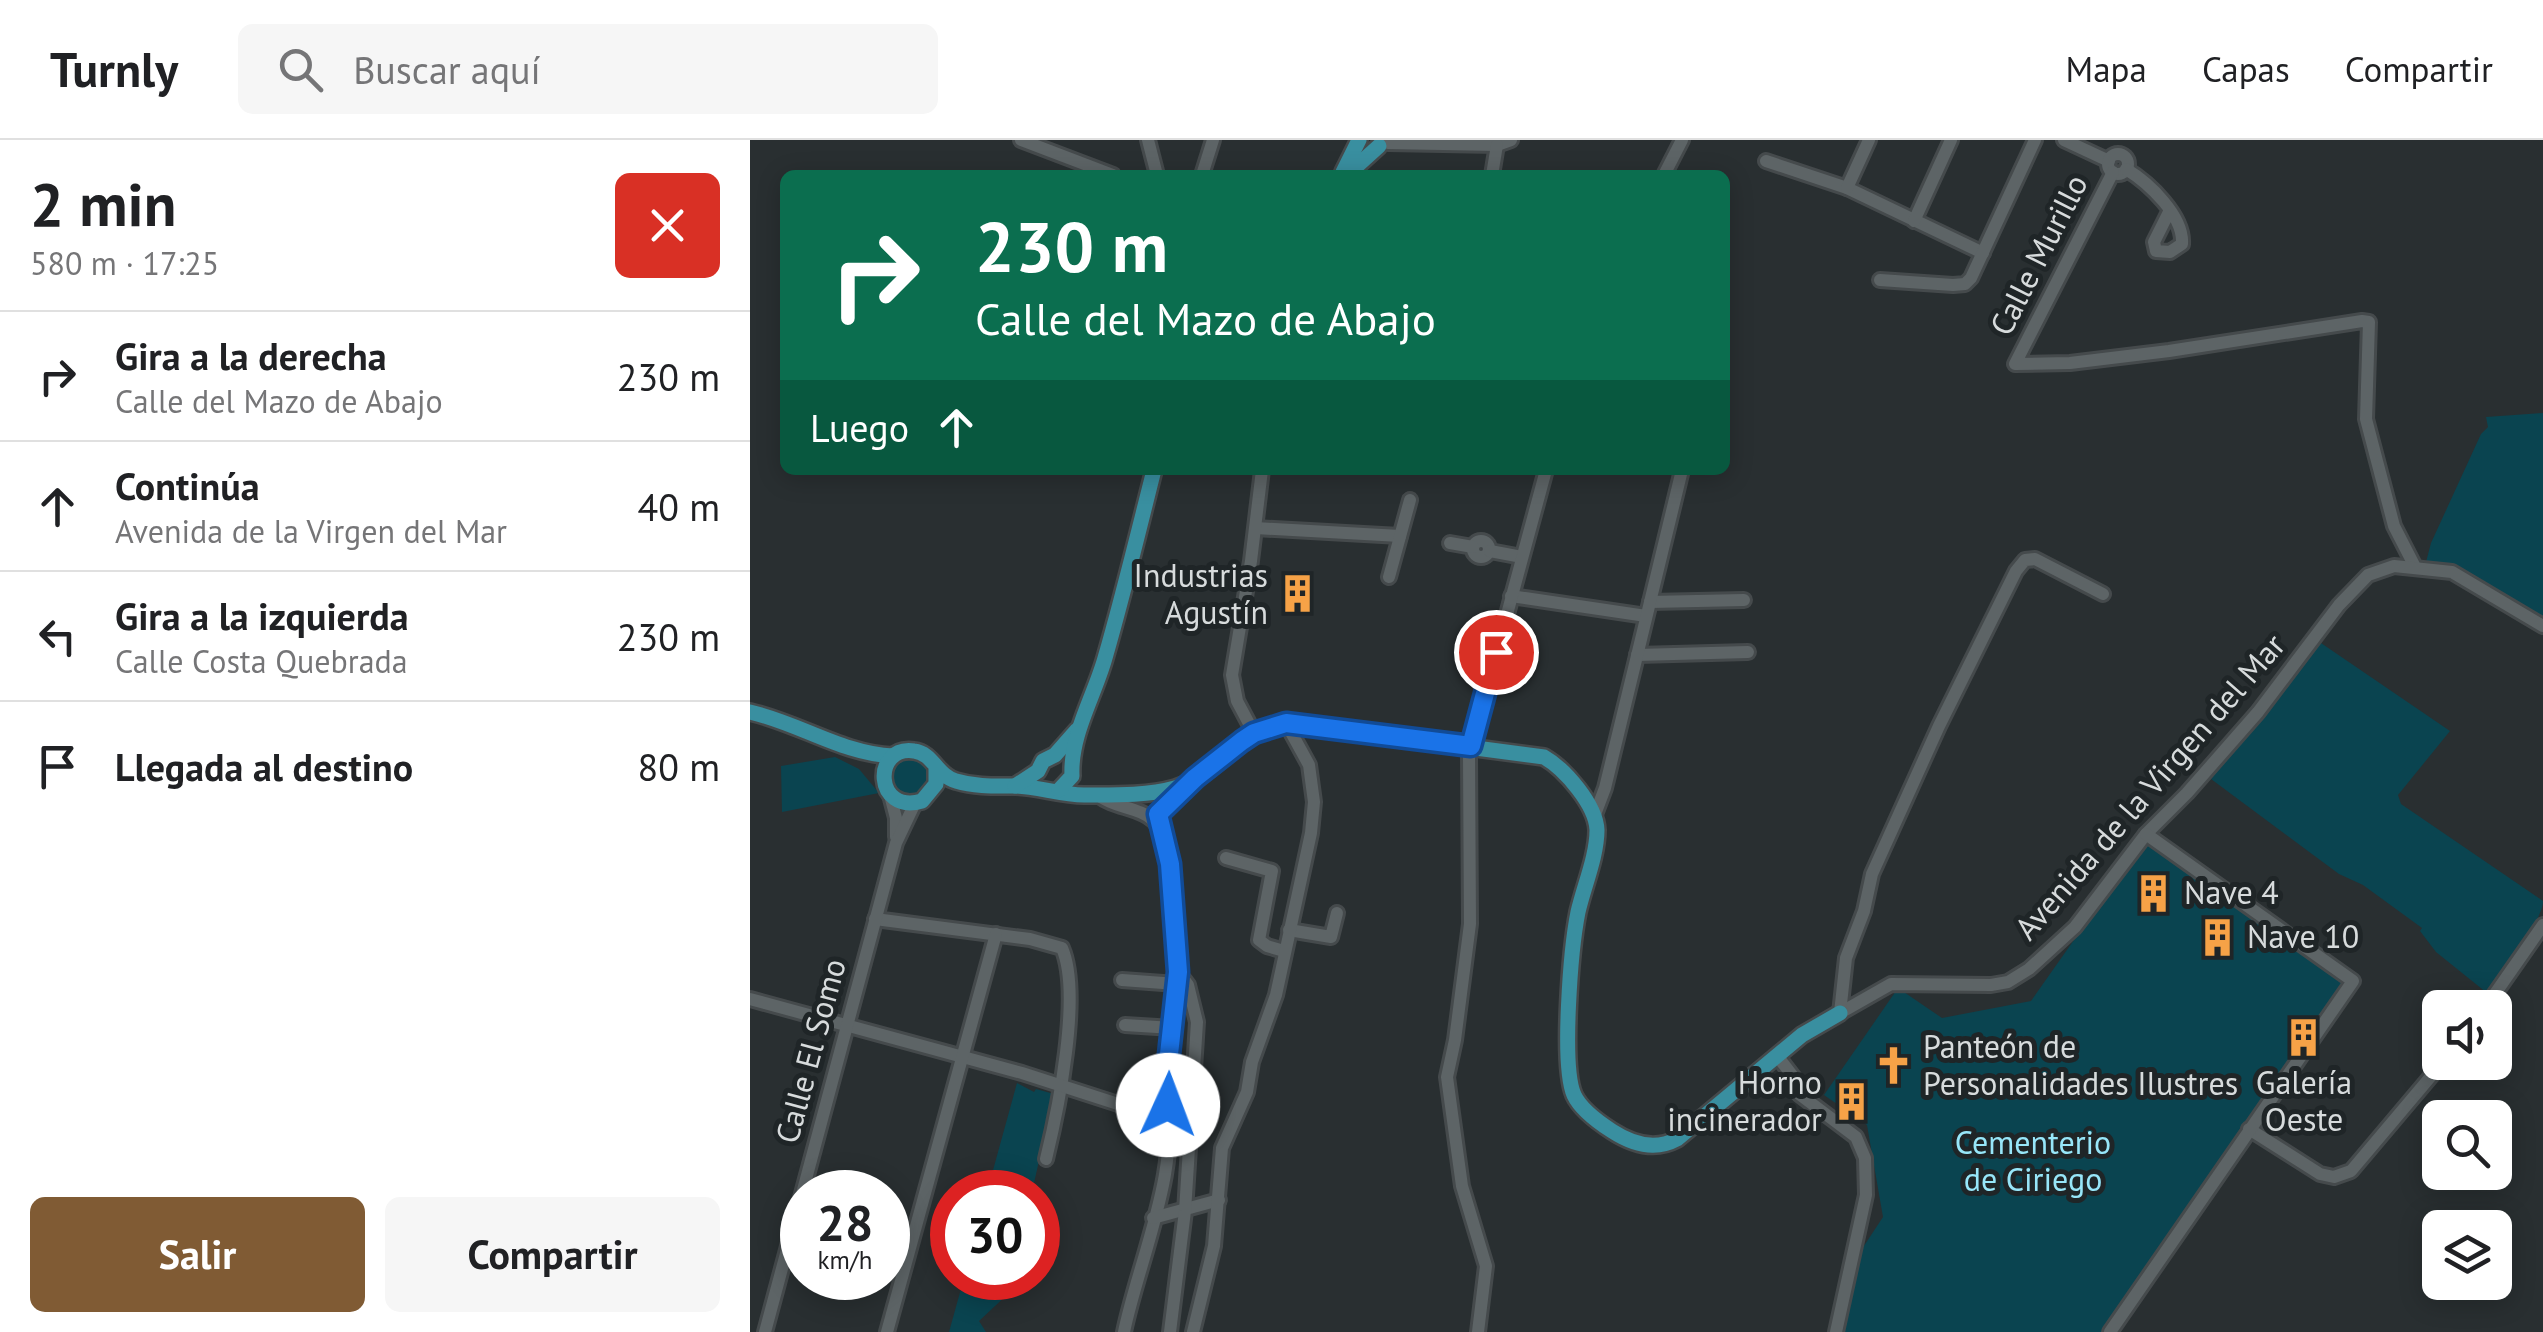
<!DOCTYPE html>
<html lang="es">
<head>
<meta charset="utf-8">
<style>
  body { margin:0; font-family:"PT Sans",sans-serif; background:#f6f6f6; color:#202124; height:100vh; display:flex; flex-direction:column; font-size:38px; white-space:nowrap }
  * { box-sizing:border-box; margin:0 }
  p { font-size:32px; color:#757577 }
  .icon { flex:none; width:55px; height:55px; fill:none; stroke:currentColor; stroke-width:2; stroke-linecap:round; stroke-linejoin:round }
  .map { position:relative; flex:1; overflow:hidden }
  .side { display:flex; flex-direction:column; background:#fff; width:750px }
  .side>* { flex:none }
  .hud { position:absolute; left:30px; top:30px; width:950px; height:305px; border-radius:15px; box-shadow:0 5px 25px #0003; background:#0b6e4f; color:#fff; overflow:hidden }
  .buttons { position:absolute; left:1672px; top:850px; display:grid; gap:20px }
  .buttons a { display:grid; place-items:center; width:90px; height:90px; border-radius:15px; background:#fff; box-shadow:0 5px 25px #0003; font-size:50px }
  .speed { position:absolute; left:30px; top:1030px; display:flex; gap:20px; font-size:50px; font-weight:700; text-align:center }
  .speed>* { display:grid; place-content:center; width:130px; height:130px; border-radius:50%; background:#fff; box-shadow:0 5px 25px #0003; line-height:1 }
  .speed small { font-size:25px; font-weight:400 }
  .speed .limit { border:15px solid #d22; background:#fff; color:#111 }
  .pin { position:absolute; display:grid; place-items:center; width:85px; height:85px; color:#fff; margin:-42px; border:5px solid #fff; border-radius:50%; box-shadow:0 2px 10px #0007 }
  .me { position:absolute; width:110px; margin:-55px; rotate:2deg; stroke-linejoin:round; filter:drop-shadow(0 0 8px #0008) }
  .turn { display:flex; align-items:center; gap:35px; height:210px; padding:0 30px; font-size:45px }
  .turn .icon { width:130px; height:130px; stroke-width:2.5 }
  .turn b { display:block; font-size:70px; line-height:85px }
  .then { display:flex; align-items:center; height:95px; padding:0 30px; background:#0003; gap:20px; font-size:38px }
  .round { display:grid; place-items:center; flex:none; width:105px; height:105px; border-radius:15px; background:#f6f6f6 }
  .head { display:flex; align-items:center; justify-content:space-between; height:170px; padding:0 30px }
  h1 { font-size:60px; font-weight:600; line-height:75px }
  .cta { display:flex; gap:20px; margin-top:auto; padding:20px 30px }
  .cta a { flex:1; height:115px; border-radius:15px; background:#805b34; color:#fff; font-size:40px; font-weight:600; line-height:115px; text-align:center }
  .cta a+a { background:#f6f6f6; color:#202124 }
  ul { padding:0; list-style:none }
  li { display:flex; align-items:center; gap:30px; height:130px; padding:0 30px; border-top:2px solid #e0e0e0 }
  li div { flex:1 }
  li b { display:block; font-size:38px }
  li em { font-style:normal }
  header { display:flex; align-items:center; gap:60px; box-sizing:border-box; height:140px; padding:0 50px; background:#fff; border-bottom:2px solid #e0e0e0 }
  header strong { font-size:48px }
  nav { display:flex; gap:55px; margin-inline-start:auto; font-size:35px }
  .search { width:700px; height:90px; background:#f6f6f6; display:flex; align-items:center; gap:25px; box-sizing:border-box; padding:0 35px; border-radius:15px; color:#757577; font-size:38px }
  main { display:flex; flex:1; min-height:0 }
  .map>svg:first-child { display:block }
  .green { fill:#0a4450 }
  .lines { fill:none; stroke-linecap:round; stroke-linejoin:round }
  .minor-casing { stroke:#454a4c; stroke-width:18 }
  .major-casing { stroke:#454a4c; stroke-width:20 }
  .minor { stroke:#5d6466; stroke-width:12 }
  .major { stroke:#398fa0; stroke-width:15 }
  .route-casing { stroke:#114b97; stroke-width:25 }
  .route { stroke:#1a73e8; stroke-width:18 }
  .labels { text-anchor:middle; stroke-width:10; stroke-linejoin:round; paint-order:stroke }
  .street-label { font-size:32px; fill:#d7dbdc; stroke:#1f2527 }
  .poi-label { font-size:32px; fill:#d7dbdc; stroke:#1f2527; text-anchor:start }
  .park-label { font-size:32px; fill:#97e6f9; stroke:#1f2527 }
</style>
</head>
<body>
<header>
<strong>Turnly</strong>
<div class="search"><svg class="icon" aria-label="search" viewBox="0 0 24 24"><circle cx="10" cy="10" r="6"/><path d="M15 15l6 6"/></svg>Buscar aquí</div>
<nav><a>Mapa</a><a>Capas</a><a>Compartir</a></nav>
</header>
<main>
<section class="side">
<div class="head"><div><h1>2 min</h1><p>580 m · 17:25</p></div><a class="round" style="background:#d93025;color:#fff"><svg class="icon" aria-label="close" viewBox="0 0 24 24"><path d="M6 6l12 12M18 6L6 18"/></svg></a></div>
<ul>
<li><svg class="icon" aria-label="right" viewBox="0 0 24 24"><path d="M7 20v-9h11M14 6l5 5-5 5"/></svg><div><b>Gira a la derecha</b><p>Calle del Mazo de Abajo</p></div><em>230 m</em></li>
<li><svg class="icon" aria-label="ahead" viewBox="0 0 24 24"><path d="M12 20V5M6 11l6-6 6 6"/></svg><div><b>Continúa</b><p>Avenida de la Virgen del Mar</p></div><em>40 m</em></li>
<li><svg class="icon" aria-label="left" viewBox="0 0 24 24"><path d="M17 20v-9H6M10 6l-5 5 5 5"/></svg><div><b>Gira a la izquierda</b><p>Calle Costa Quebrada</p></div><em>230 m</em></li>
<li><svg class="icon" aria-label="arrive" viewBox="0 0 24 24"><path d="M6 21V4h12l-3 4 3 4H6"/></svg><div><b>Llegada al destino</b></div><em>80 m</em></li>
</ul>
<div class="cta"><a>Salir</a><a>Compartir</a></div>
</section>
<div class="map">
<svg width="1793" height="1192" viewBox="0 0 1793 1192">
  <rect width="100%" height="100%" fill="#292f31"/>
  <g class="green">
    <polygon points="1793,273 1793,479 1708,428 1676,422 1681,403 1731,294 1738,287 1736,277"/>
    <path d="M1568,501L1700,591L1648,655L1651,664L1793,761C1793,781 1751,834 1737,853L1686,812L1670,791L1672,788L1613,745L1589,734L1461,639Z"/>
    <polygon points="85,617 109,629 129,653 32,672 31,626"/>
    <circle cx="161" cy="637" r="20"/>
    <polygon points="1393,702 1599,841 1356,1192 1091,1192 1104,1121 1133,1077 1117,985 1074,955 1148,848 1192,878 1281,861"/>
    <polygon points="267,943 284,952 286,949 304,954 282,1052 237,1052"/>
    <polygon points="214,1138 275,1138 229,1181 236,1192 199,1192"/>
  </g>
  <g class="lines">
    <defs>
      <g id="minor">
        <polyline points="271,0 363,35"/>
        <polyline points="398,0 407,35"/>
        <polyline points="1314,0 1359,21"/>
        <polyline points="638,3 747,5 761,0"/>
        <circle cx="1368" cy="24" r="10"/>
        <polyline points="1016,21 1097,48 1233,113"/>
        <path d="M1376,29C1399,43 1434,76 1432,104L1420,112L1406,111L1404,102L1419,72"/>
        <polyline points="1363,32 1265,224 1320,223 1419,211 1612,181 1619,182 1616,279 1644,386 1664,425"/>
        <polyline points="452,35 463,0"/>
        <polyline points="742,35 747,5"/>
        <polyline points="914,35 932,0"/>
        <polyline points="1097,48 1119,0"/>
        <polyline points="1164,81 1201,0"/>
        <polyline points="1130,140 1203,145 1215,144 1221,138 1285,0"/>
        <polyline points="506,388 650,396"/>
        <circle cx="731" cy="409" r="8"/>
        <polyline points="700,403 723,407"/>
        <polyline points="740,411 772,417"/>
        <polyline points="639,437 660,360"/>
        <polyline points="761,456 896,476"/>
        <polyline points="900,462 994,460"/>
        <polyline points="887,515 998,512"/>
        <polyline points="504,593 487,561 482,535 501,421 512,330"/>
        <polyline points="140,655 146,678 146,697"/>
        <path d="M348,655C364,668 390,667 404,681C440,720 423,898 415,951C433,1025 389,1119 374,1192"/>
        <polyline points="408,673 443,641"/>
        <polyline points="844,677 855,648 932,330"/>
        <polyline points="476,718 522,731 509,800 517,806 534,811"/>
        <path d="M125,779L280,799L312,808C332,854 308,970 296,1019"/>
        <polyline points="539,790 581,797 587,773"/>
        <polyline points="372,840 427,844"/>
        <polyline points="0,859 272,933 368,964 418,965"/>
        <polyline points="1735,868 1793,785"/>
        <polyline points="1090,873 1141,844 1241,845 1258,842 1279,829 1325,787 1396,694 1437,653 1508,572 1589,465 1618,435 1644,426 1702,432 1793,486"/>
        <polyline points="1090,873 1096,818 1114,771 1122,734 1189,586 1266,431 1275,420 1285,419 1353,454"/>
        <polyline points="375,885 423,888"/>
        <polyline points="1028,917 1045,939 1049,954 1106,997 1115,1018 1116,1055 1086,1192"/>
        <polyline points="1499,989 1570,1034 1584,1037 1601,1031 1693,922"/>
        <polyline points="403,1078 469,1060"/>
        <polyline points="15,1192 146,703 165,663"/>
        <polyline points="137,1192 246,794"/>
        <polyline points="420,1192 435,1071 447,882 438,845 428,832"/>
        <polyline points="443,1192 464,1106 472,1008 497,952 502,922 526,855 561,693 564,662 559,625 536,583"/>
        <polyline points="728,1192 736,1126 712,1046 697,937 705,900 720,784 719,615 796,330"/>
        <polyline points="1360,1192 1603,841 1396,694"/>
      </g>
      <g id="major">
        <polyline points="593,32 609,0"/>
        <polyline points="597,35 629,6"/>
        <path d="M0,572C49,583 93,614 143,616"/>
        <path d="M186,629V644L172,661C124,675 122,605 164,611C183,613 187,636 206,641C226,647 245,646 266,646C289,647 311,655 334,655C362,655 397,656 425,648C466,636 484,595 536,583L794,617C815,629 846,665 847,690C847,716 834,746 828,772C821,807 811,925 824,955C831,970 848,982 862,991C882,1004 905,1011 927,999L1052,895L1090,873"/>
        <polyline points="265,646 288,631 293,621 305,615 327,590"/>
        <path d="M309,650L322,636C320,595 344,557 355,518C373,456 388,393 404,330"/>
      </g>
    </defs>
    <use href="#minor" class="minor-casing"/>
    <use href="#major" class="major-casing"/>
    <use href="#minor" class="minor"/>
    <use href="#major" class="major"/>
  </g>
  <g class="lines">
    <defs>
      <polyline id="route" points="418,965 415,951 428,832 420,724 408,674 445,638 492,601 504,593 536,583 721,606 746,512"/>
    </defs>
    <use href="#route" class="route-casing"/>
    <use href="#route" class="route"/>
  </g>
  <defs>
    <symbol id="building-bare" viewBox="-9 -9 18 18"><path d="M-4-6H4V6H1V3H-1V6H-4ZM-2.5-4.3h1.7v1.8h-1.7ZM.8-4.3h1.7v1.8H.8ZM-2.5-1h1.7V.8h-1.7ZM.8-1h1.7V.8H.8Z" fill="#f6a247" stroke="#1f2527" stroke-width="2.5" paint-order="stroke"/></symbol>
    <symbol id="church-bare" viewBox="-9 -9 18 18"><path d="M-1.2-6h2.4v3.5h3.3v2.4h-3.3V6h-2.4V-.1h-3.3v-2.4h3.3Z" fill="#f6a247" stroke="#1f2527" stroke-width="2.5" paint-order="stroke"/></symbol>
  </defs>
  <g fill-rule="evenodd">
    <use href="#building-bare" x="520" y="426" width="55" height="55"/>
    <use href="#building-bare" x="1376" y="726" width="55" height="55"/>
    <use href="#building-bare" x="1440" y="770" width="55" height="55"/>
    <use href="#building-bare" x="1526" y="870" width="55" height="55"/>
    <use href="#church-bare" x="1116" y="898" width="55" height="55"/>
    <use href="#building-bare" x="1074" y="934" width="55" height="55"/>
  </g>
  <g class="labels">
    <g class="street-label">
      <text transform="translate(1289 115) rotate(-63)" y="11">Calle Murillo</text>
      <text transform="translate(1400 647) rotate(-49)" y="11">Avenida de la Virgen del Mar</text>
      <text transform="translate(61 911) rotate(-75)" y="11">Calle El Somo</text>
    </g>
    <g class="poi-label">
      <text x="518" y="447" text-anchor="end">Industrias<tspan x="518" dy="37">Agustín</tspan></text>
      <text x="1434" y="764">Nave 4</text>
      <text x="1497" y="808">Nave 10</text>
      <text x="1173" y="918">Panteón de<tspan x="1173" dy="37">Personalidades Ilustres</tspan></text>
      <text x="1072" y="954" text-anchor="end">Horno<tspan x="1072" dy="37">incinerador</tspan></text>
      <text x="1554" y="954" text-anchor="middle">Galería<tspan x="1554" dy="37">Oeste</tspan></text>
    </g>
    <g class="park-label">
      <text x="1283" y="1014">Cementerio<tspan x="1283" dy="37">de Ciriego</tspan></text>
    </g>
  </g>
</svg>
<div class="buttons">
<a><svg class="icon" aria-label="sound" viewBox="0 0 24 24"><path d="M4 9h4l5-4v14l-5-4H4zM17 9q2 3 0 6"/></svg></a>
<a><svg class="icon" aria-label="search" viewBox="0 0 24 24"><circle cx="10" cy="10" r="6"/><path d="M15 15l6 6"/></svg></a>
<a><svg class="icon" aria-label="layers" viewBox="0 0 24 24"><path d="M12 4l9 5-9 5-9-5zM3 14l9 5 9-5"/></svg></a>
</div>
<div class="speed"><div>28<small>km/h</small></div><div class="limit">30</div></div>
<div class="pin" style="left:746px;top:512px;background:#d93025"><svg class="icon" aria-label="arrive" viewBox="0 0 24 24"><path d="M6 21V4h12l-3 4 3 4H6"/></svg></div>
<svg class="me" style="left:418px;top:965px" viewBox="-20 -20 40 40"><circle r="19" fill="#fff"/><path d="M0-13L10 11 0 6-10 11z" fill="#1a73e8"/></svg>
<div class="hud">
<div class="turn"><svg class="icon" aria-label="right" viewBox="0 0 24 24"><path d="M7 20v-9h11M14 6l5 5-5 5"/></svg><div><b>230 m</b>Calle del Mazo de Abajo</div></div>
<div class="then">Luego<svg class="icon" aria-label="ahead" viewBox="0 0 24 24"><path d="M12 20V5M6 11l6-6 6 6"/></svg></div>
</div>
</div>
</main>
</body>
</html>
